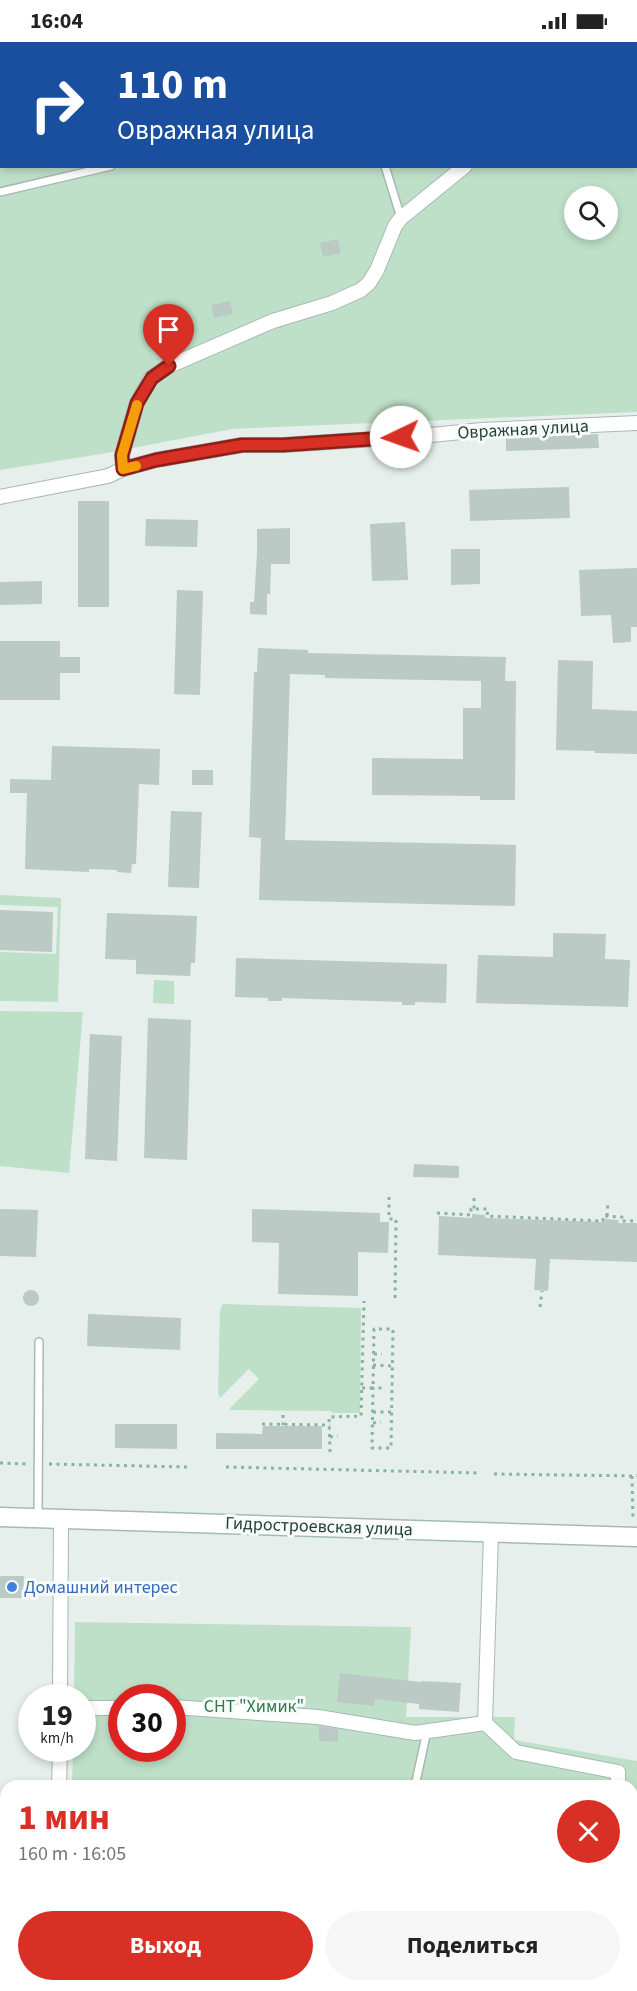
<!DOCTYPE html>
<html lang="ru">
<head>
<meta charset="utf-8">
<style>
  body { margin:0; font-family:"Source Sans 3",sans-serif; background:#f6f6f6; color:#222; height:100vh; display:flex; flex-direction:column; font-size:22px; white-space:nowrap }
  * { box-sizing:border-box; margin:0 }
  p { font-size:20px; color:#767676 }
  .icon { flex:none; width:33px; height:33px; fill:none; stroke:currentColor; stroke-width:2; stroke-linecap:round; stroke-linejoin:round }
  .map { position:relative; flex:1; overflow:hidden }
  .side { position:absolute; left:0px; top:1738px; width:638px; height:212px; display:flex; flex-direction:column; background:#fff; border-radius:18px 18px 0 0; box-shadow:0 3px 9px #0003 }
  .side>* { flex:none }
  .top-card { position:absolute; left:0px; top:0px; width:638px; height:126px; box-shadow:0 3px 9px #0003; background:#1a4fa0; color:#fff; overflow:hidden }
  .buttons { position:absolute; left:564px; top:144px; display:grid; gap:12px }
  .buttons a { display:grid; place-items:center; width:54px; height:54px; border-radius:50%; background:#fff; box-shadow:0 3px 9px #0003; font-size:30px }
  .speed { position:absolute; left:18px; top:1642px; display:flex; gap:12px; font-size:30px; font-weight:700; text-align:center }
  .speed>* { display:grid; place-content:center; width:78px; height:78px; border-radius:50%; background:#fff; box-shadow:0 3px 9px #0003; line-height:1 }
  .speed small { font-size:15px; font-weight:400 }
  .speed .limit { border:9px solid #d22; background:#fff; color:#111 }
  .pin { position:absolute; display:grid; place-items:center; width:51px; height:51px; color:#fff; margin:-62px -26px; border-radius:50% 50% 50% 0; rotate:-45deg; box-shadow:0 0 6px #0007 }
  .pin .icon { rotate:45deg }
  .me { position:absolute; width:66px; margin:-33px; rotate:267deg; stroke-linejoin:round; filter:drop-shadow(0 0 4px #0008) }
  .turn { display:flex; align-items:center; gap:21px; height:126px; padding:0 18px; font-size:27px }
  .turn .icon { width:78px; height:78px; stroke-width:2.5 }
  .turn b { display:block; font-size:42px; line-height:51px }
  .round { display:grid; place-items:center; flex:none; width:63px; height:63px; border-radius:32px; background:#f6f6f6 }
  .headline { display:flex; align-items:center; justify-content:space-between; height:102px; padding:0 18px }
  h1 { font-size:36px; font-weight:700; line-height:45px; color:#d93025 }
  .button { display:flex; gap:12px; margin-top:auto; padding:12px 18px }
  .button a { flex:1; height:69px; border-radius:36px; background:#d93025; color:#fff; font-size:24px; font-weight:700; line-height:69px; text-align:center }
  .button a+a { background:#f6f6f6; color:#222 }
  .status { display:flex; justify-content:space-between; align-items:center; height:42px; padding:0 30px; background:#fff; direction:ltr }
  .status svg { height:16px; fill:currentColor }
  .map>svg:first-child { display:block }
  .green { fill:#bfe0c8; fill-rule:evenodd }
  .building { fill:#bbcac4 }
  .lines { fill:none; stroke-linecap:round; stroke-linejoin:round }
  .lane-casing { stroke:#a8b8b2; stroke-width:10 }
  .street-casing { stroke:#a8b8b2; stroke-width:16 }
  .secondary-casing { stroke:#a4bbb3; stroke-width:21 }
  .path { stroke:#86b3a5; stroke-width:3; stroke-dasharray:3 4.5; stroke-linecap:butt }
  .lane { stroke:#fff; stroke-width:7 }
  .street { stroke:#fff; stroke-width:14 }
  .secondary { stroke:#fff; stroke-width:18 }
  .route-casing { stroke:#8d1f18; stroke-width:15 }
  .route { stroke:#d93025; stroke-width:10 }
  .slow { stroke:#f59e0b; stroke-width:10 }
  .shop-dot { fill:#3f7fe0; stroke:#f7fbf9; stroke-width:2 }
  .labels { text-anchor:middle; stroke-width:6; stroke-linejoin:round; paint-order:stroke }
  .street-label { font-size:18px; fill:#24423a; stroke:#f7fbf9 }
  .shop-label { font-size:18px; fill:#366cbe; stroke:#f7fbf9; text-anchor:start }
  .park-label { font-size:18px; fill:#2d7a4b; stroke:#f7fbf9 }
</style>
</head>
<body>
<div class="status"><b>16:04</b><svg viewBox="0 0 49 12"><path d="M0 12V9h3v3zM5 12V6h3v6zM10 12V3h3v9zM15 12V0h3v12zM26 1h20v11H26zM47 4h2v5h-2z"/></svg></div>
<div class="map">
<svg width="637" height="1949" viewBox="0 0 637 1949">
  <rect width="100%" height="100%" fill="#e6efeb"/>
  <g class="green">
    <path d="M0,0H637V370L232,387L101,412L0,428ZM2,2H636V124H2ZM574,154H608V188H574Z"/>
    <polygon points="0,853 61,856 58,960 0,959 0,910 56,912 58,865 0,863"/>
    <polygon points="154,938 174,939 174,962 153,961"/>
    <polygon points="0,969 83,970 69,1131 0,1124"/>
    <polygon points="223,1262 361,1266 360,1371 332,1371 331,1369 230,1368 230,1366 259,1337 249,1327 220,1356 218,1352 220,1268"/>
    <path d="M75,1580L411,1585L406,1675H515L514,1698L637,1719V1949H68V1944H632V1744H72L73,1707H82V1656H74ZM122,1656H172V1707H122Z"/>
  </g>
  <g class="building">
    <polygon points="338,197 341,211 323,215 320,201"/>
    <polygon points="230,259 233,272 214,276 211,263"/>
    <polygon points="598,392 599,406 506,409 506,396"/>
    <polygon points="569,445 570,476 470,479 469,448"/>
    <rect x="78" y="459" width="31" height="106"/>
    <polygon points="146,477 198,478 197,505 145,504"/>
    <polygon points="405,480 408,538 372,539 370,482"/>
    <polygon points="290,486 290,522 271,522 270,552 267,552 267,573 250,572 250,560 254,560 257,511 257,487"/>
    <polygon points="451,507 480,507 480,542 451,543"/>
    <polygon points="637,526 637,585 631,585 631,600 613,601 611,573 581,574 579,528"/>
    <polygon points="42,539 42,562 0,563 0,540"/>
    <polygon points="177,548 203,549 200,653 174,652"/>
    <polygon points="0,599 60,599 60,615 80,615 80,631 60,631 60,658 0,658"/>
    <polygon points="258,606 308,608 308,611 506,615 505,639 516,639 515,758 480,758 480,754 372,753 372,716 463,717 463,666 481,666 481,639 325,636 325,633 290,632 285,798 516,803 515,864 259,858 261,796 249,795 254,630 257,630"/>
    <polygon points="558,618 593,619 592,667 637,669 637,712 595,711 595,709 556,708"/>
    <polygon points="52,704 160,707 159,743 139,742 136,822 132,822 131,831 117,830 117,828 89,827 89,830 25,827 27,751 10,751 10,737 51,738"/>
    <rect x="192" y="728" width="21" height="15"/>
    <polygon points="171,769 202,770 199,846 168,845"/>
    <polygon points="0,868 53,870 52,910 0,908"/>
    <polygon points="107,871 197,874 195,921 191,921 190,934 136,932 136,918 105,917"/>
    <polygon points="553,891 606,892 605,917 630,918 628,965 476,961 478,913 553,915"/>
    <polygon points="236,916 447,922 446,961 415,960 415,963 402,963 402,960 282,956 282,959 268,959 268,956 235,955"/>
    <polygon points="148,976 191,978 187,1118 144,1116"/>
    <polygon points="90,992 122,994 117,1119 85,1117"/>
    <polygon points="414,1122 459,1124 459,1136 413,1135"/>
    <polygon points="0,1167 38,1168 36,1215 0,1214"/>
    <polygon points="252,1167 380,1171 380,1180 389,1180 388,1211 358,1210 358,1254 278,1252 279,1201 252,1200"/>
    <polygon points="472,1172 485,1173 485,1176 605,1180 605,1177 619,1178 618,1181 637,1181 637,1220 550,1217 548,1249 534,1248 536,1217 438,1213 439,1174 472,1176"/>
    <circle cx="31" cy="1256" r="8"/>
    <polygon points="88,1272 181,1276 180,1308 87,1304"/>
    <polygon points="115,1382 177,1382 177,1407 115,1406"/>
    <polygon points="263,1384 322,1384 322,1407 216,1407 216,1391 262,1392"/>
    <polygon points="0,1534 24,1534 23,1556 0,1556"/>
    <polygon points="340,1631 421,1640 421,1639 461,1641 459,1670 419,1667 419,1662 375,1657 374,1664 337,1660"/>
    <polygon points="319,1684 338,1687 338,1700 319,1699"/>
  </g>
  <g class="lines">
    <defs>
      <g id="lane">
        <polyline points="33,0 33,2"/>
        <polyline points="191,0 192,2"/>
        <polyline points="351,0 352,2"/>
        <polyline points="520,0 520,2"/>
        <polyline points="385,124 401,176"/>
        <polyline points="0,150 111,124"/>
        <polyline points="38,1474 39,1300"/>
        <polyline points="415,1744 427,1689"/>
      </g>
      <g id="street">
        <polyline points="570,2 571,0"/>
        <polyline points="123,427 122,413 137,361 151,336 169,324 273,279 332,261 361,248 369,241 377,228 395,184 401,176 465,124"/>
        <polyline points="0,455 108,434 123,427 156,418 242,403 283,403 421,394 482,388 637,381"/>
        <polyline points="491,1492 485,1681 516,1710 618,1730 618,1744"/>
        <polyline points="60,1656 61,1478"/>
        <polyline points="172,1665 318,1675 415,1691 485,1681"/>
        <polyline points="82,1666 122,1666"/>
        <polyline points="59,1744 60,1707"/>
        <polyline points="347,1944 347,1949"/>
        <polyline points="619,1944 622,1949"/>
        <polyline points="56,1949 56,1944"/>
      </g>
      <polyline id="secondary" points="0,1475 637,1495"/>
    </defs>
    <use href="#lane" class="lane-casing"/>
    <use href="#street" class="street-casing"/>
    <use href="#secondary" class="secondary-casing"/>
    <g class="path">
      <polyline points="389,1155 389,1177 396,1177 395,1260"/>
      <polyline points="474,1156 474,1167"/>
      <polyline points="437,1171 471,1173 471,1167 488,1167 487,1174 603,1179 603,1174 622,1175 621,1179 637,1179"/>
      <polyline points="607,1174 608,1159"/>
      <polyline points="540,1265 542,1249"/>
      <polyline points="374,1312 382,1312"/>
      <polyline points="373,1323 392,1324"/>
      <polyline points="362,1346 373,1346 374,1287 393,1287 391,1406 372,1406 373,1346 382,1346"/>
      <polyline points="373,1370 392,1370"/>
      <polyline points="283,1373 283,1383"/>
      <polyline points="373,1381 381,1380"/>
      <polyline points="262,1382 330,1383"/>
      <polyline points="330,1395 338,1394"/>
      <polyline points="330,1410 329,1375 361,1374 364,1259"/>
      <polyline points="0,1421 26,1422"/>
      <polyline points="49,1422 188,1425"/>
      <polyline points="226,1425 479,1431"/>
      <polyline points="494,1432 637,1434"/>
      <polyline points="632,1434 633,1478"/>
    </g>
    <use href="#lane" class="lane"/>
    <use href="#street" class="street"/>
    <use href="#secondary" class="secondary"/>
  </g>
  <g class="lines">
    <defs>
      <polyline id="route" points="169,324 152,336 137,361 122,413 123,427 156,418 242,403 283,403 401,395"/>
    </defs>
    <use href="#route" class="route-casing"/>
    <use href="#route" class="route"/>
    <polyline class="slow" points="136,424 123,427 122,413 137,363"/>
  </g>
  <circle class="shop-dot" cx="12" cy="1545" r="6"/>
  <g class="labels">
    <g class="street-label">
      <text transform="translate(523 387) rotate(-3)" y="6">Овражная улица</text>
      <text transform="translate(319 1484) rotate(2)" y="6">Гидростроевская улица</text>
    </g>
    <g class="shop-label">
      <text x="24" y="1551">Домашний интерес</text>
    </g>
    <g class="park-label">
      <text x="254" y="1670">СНТ "Химик"</text>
    </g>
  </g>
</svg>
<div class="buttons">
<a><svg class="icon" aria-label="search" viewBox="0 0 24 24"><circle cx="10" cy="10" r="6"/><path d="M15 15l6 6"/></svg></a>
</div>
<div class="speed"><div>19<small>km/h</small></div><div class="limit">30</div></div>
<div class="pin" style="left:169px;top:324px;background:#d93025"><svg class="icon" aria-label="arrive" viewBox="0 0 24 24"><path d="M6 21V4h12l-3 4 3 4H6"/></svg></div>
<svg class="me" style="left:401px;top:395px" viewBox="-20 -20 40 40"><circle r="19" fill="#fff"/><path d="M0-13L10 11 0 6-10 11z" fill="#d93025"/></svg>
<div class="top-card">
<div class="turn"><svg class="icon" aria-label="right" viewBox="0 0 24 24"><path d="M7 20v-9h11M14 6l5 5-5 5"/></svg><div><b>110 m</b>Овражная улица</div></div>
</div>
<section class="side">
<div class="headline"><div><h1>1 мин</h1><p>160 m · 16:05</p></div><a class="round" style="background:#d93025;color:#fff"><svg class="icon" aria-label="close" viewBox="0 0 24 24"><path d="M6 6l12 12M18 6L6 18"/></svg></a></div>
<div class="button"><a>Выход</a><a>Поделиться</a></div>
</section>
</div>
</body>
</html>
